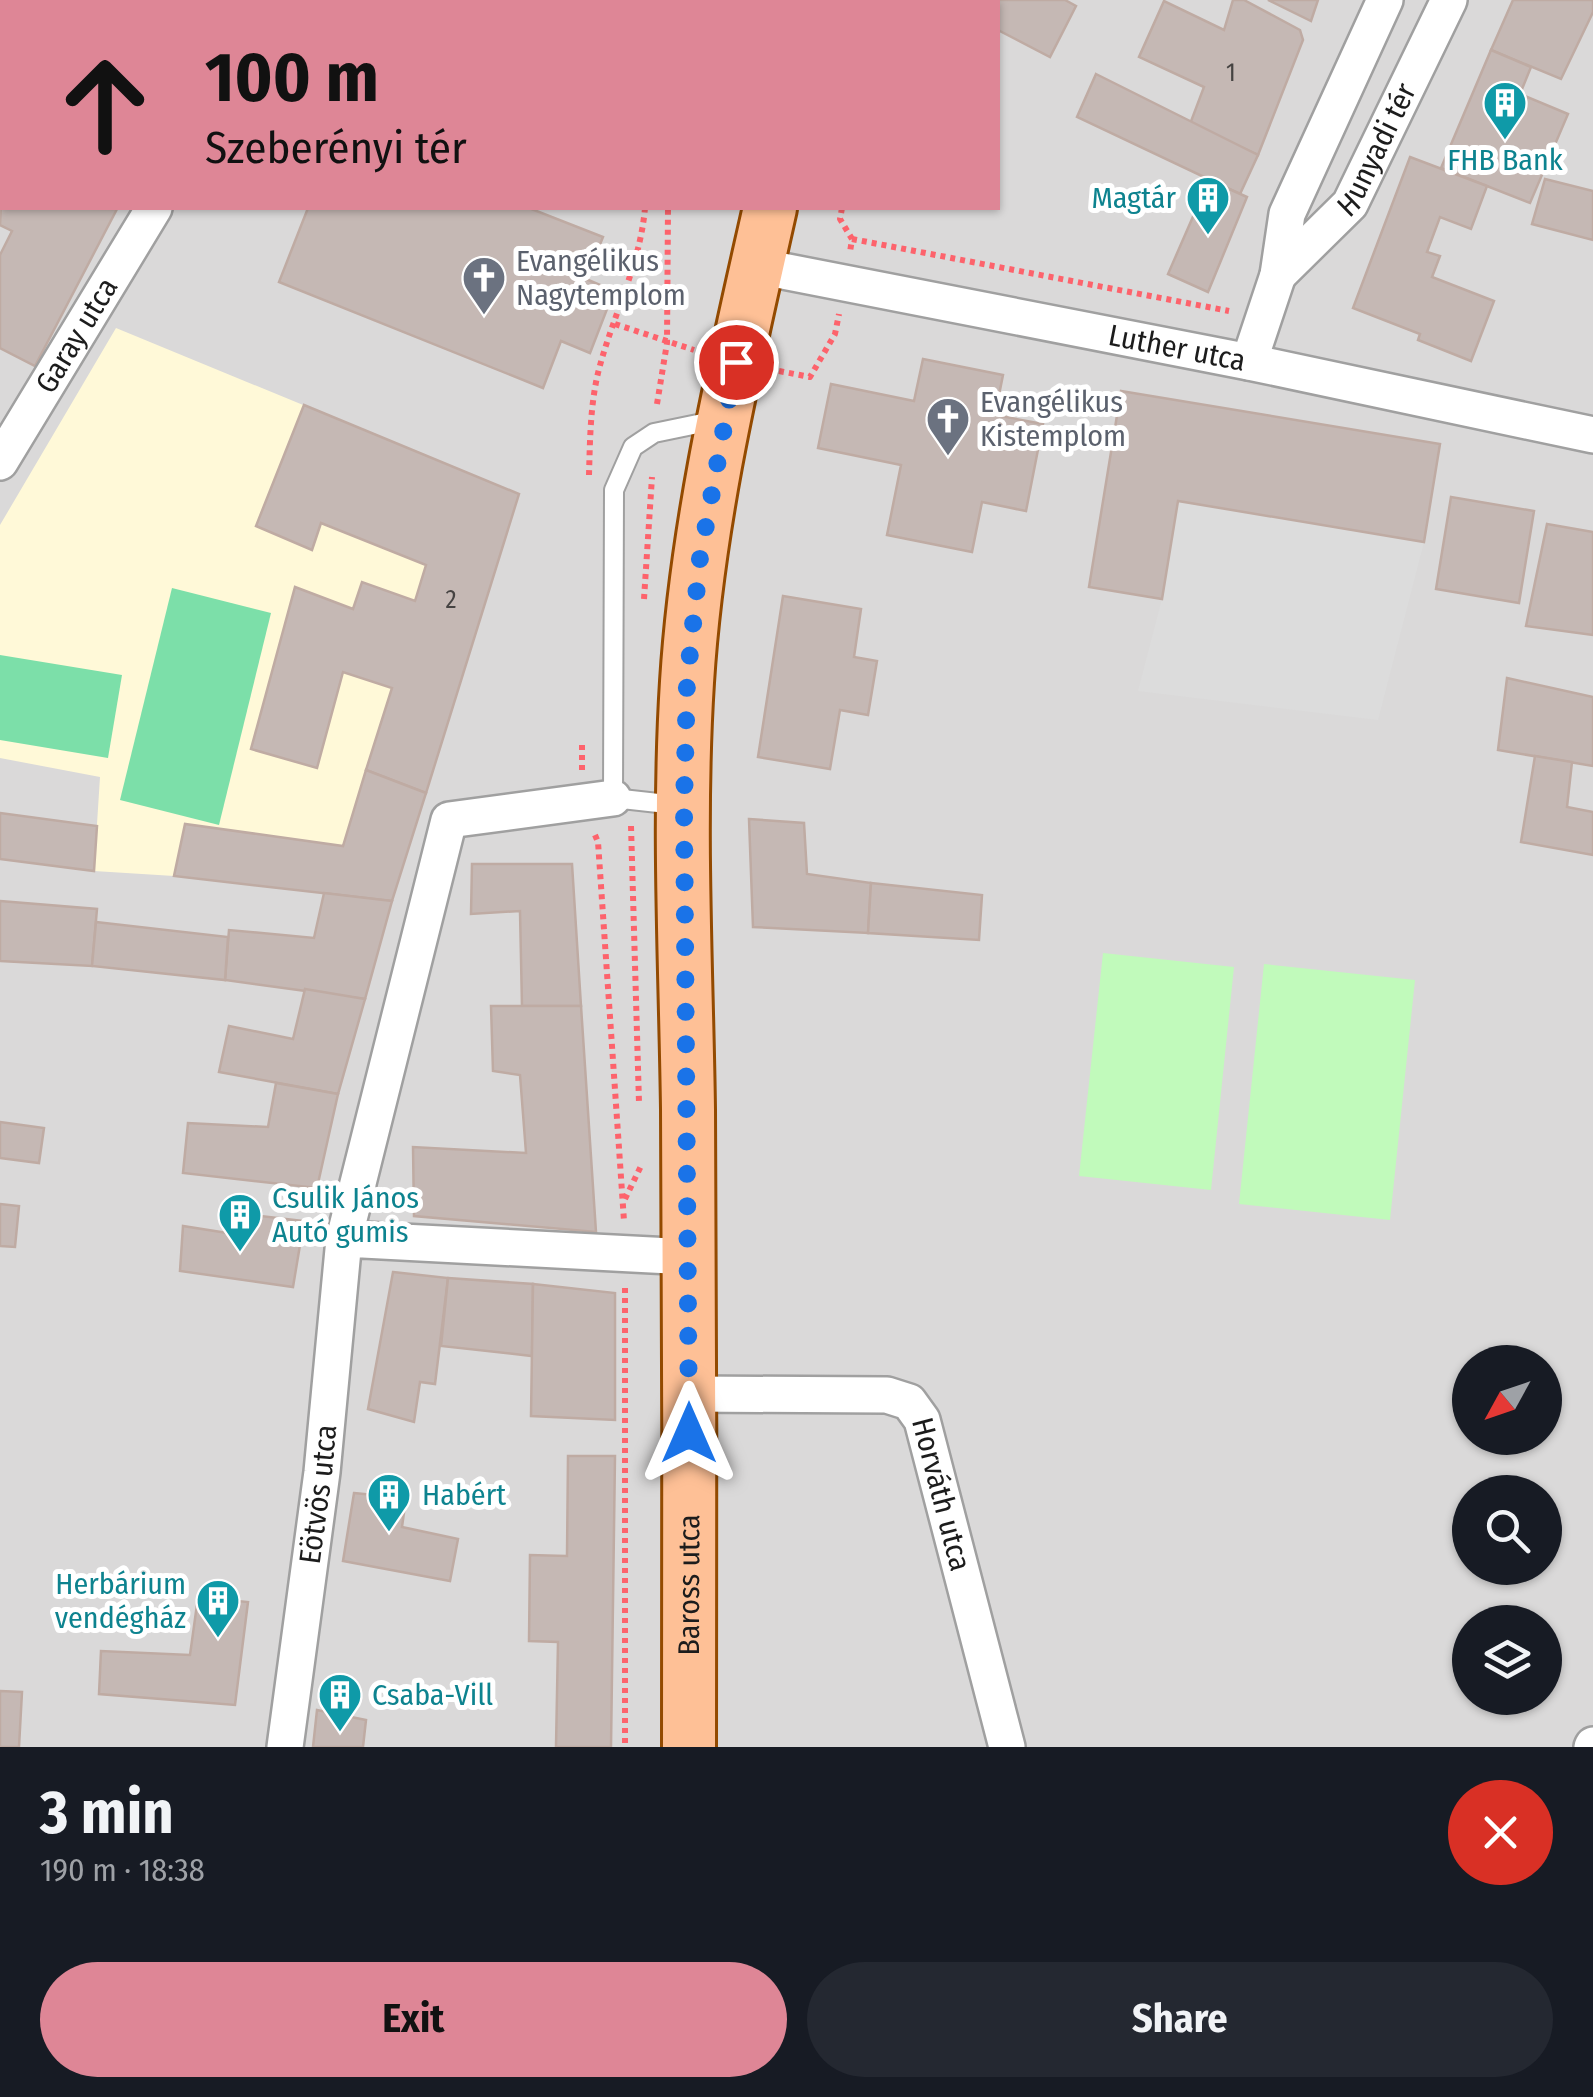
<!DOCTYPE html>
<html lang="en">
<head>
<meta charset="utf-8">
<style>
  body { margin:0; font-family:"Fira Sans Condensed",sans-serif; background:#242831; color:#f1f3f6; height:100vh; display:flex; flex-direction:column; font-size:38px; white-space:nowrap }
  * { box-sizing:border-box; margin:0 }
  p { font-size:32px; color:#9ea1a6 }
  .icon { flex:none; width:55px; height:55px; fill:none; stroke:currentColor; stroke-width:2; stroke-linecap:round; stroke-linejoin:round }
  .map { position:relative; height:1747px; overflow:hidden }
  .drawer { display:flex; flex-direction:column; background:#171b24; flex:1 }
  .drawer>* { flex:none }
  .guide { position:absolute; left:0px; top:0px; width:1000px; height:210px; box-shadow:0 2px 8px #0004; background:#de8696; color:#111; overflow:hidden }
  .needle { width:65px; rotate:230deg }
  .controls { position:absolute; left:1452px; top:1345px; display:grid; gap:20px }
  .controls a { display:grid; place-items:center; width:110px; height:110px; border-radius:50%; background:#171b24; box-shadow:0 2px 8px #0004; font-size:50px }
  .pin { position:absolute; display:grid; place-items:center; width:85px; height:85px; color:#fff; margin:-42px; border:5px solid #fff; border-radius:50%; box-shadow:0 2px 10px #0007 }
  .me { position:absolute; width:110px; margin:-55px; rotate:0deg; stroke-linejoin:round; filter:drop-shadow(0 0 8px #0008) }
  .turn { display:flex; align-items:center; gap:35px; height:210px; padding:0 40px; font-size:45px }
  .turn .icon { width:130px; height:130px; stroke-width:2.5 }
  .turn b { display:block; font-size:70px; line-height:85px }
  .round { display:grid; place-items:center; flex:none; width:105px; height:105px; border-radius:52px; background:#242831 }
  .head { display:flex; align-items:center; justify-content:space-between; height:170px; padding:0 40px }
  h1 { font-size:60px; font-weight:700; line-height:75px }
  .primary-button { display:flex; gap:20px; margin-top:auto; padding:20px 40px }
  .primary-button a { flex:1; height:115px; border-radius:60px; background:#de8696; color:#111; font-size:40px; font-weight:700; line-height:115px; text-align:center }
  .primary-button a+a { background:#242831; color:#f1f3f6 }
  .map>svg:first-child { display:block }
  .residential { fill:#dad9d9; fill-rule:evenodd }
  .education { fill:#fff9d8 }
  .park { fill:#c1fabb }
  .pitch { fill:#7cdfa9 }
  .parking { fill:#dcdcdc }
  .plaza { fill:#d5d8e3 }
  .building { fill:#c5b8b4; stroke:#bfaba3; stroke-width:2.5 }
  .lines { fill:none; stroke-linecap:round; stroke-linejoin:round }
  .service-casing { stroke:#a0a0a0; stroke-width:22 }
  .minor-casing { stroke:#a0a0a0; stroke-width:40 }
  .primary-casing { stroke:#934a00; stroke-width:58 }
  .path { stroke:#fd636c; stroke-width:6; stroke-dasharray:5 5; stroke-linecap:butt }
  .service { stroke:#fff; stroke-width:18 }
  .minor { stroke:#fff; stroke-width:35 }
  .primary { stroke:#fec096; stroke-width:52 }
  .route { stroke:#1a73e8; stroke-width:18; stroke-dasharray:0 32.4 }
  .labels { text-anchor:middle; stroke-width:10; stroke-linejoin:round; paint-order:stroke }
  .number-label { font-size:25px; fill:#464342 }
  .street-label { font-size:30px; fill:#1c1c1c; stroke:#fff }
  .culture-label { font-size:30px; fill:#0d838f; stroke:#fff; text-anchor:start }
  .worship-label { font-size:30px; fill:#5b616d; stroke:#fff; text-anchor:start }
</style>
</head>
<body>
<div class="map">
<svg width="1593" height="1747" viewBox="0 0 1593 1747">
  <rect width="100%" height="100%" fill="#eee7e1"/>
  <path class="residential" d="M0,0H1593V1747H0ZM2,2H998V208H2ZM1470,1362H1545V1438H1470ZM1470,1492H1545V1568H1470ZM1470,1622H1545V1698H1470Z"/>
  <polygon class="education" points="116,328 519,494 392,901 174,876 94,871 100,777 0,758 0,525"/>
  <g class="park">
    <polygon points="1103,953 1234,967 1211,1190 1079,1176"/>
    <polygon points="1264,964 1415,980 1390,1220 1239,1204"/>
  </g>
  <g class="pitch">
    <polygon points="172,588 271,613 219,825 120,800"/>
    <polygon points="0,655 122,675 108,758 0,740"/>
  </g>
  <polygon class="parking" points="1178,501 1424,542 1378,720 1138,691 1162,599"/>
  <polygon class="plaza" points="321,0 754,0 754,2"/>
  <g class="building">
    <polygon points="122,0 232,0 120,2"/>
    <polygon points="908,0 1065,0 1076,6 1050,57 998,30 998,2 908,2"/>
    <polygon points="1233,0 1244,0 1300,30 1303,40 1258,155 1190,124 1204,87 1139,57 1164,1 1224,30"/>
    <polygon points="1268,0 1318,0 1311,21"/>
    <polygon points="1513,0 1593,0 1593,12 1561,79 1491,50"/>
    <polygon points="1491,50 1531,67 1520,94 1568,114 1530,203 1441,168"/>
    <polygon points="1096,74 1258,155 1240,194 1077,117"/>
    <polygon points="1410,157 1487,186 1471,229 1440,217 1427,252 1440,256 1432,277 1494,301 1471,361 1418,340 1420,334 1353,308"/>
    <polygon points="1545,179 1593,191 1593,240 1532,224"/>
    <polygon points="1209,180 1247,197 1208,292 1168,274"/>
    <polygon points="2,188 2,208 117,209 35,366 0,348 0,255 12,231 0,225"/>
    <polygon points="308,208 529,208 603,237 586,279 614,291 590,353 561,341 543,388 279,282"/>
    <polygon points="923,359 1003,375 995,415 1043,424 1026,511 982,502 972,552 887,535 901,465 818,448 831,384 914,401"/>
    <polygon points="1121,391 1440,444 1424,542 1178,501 1162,599 1089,587"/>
    <polygon points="304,405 519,494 426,793 366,770 392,688 343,672 317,768 251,749 295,587 353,609 362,582 415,601 426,565 321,523 312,550 256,526"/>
    <polygon points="1451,497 1534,511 1519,603 1436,589"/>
    <polygon points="1547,524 1593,532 1593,635 1526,626"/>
    <polygon points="783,596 861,609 854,657 877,661 868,715 840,710 830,769 758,757"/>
    <polygon points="1507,678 1593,697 1593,766 1498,750"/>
    <polygon points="1535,756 1572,762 1567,807 1593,812 1593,855 1521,842"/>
    <polygon points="366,770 426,793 392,901 174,876 185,824 343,846"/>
    <polygon points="0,813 97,826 94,871 0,859"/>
    <polygon points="749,819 804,823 807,874 871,883 868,933 753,927"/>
    <polygon points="472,864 572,864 581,1006 522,1006 520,911 471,914"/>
    <polygon points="871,883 982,895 979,940 868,933"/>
    <polygon points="324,893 392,901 365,999 225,980 229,930 314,938"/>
    <polygon points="0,901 97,909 92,966 0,961"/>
    <polygon points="96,922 228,937 225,980 92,966"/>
    <polygon points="305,989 365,999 338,1094 219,1072 229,1026 293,1039"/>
    <polygon points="491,1006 581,1006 596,1232 414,1216 413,1147 526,1153 520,1075 493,1071"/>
    <polygon points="276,1083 338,1094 317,1188 183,1173 188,1123 268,1127"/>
    <polygon points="0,1122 44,1128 39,1163 0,1158"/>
    <polygon points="0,1204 19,1206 15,1247 0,1246"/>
    <polygon points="243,1214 304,1221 293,1287 180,1271 183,1226 240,1235"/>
    <polygon points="393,1272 448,1278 435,1384 420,1382 414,1422 368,1409"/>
    <polygon points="448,1278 533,1284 532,1356 441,1346"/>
    <polygon points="533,1284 615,1293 615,1420 531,1416"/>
    <polygon points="568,1456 615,1456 611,1747 556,1747 558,1642 529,1641 530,1555 567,1556"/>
    <polygon points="354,1493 406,1498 402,1527 458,1539 450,1581 343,1561"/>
    <polygon points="198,1597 248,1602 235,1705 99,1694 101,1651 190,1655"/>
    <polygon points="0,1691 22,1692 19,1747 0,1747"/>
    <polygon points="317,1710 366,1720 363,1747 313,1747"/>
  </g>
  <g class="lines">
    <defs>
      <polyline id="service" points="676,805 613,798 614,490 633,447 654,433 717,420"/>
      <g id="minor">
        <polyline points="307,0 314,2"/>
        <polyline points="270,2 271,0"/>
        <polyline points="0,81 2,82"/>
        <path id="s1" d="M757,266L1249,362L1593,435"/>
        <path id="s2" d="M1278,275L1350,204L1449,0"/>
        <polyline points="1249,362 1278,275 1287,214 1385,0"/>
        <path id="s3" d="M0,462L154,208"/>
        <polyline points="344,1239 449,820 613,798"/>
        <path id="s4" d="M689,1394L887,1395L909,1402L922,1420L1007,1747"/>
        <path id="s5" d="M285,1747L322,1472L344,1239L690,1257"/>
        <polyline points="1592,1747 1593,1745"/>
      </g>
      <g id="primary">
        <polyline points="826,2 827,0"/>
        <path id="s6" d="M689,1747C689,1534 690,1322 688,1109C686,967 678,824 687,682C697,521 735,364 770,208"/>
      </g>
    </defs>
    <use href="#service" class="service-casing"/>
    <use href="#minor" class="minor-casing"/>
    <use href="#primary" class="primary-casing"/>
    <g class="path">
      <polyline points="508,0 515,2"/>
      <polyline points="614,2 616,0"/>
      <polyline points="693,2 693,0"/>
      <polyline points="720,2 721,0"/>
      <polyline points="880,2 881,0"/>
      <polyline points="842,208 840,219 852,239 850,252"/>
      <polyline points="852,239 1229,311"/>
      <polyline points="615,324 694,350"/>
      <polyline points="779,371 810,377 835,334 839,314"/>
      <polyline points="657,404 667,343 668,208"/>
      <path d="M589,475C590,442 590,407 598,373C612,317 640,266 645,208"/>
      <polyline points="644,599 652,477"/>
      <polyline points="582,770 582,743"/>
      <polyline points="631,826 639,1103"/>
      <polyline points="595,835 598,842 624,1221"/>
      <polyline points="625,1199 641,1166"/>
      <polyline points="625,1288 625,1747"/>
    </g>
    <use href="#service" class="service"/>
    <use href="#minor" class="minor"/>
    <use href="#primary" class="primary"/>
  </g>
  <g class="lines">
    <polyline class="route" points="689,1433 684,806 687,682 700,558 736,362"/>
  </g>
  <defs>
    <symbol id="building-pin" viewBox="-11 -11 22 30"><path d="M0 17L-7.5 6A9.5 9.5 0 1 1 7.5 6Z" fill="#0f9aa8" stroke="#fff"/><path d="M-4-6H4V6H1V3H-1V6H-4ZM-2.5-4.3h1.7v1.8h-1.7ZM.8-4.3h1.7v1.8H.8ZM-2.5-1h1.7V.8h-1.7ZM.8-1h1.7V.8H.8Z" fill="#fff"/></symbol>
    <symbol id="church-pin" viewBox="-11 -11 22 30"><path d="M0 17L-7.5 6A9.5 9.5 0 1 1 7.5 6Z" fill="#6b7280" stroke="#fff"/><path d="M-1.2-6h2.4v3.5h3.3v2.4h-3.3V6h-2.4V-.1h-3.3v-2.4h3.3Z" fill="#fff"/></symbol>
  </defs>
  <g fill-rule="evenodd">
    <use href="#building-pin" x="1480" y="78" width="50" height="68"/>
    <use href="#building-pin" x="1183" y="173" width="50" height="68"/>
    <use href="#church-pin" x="459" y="253" width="50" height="68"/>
    <use href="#church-pin" x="923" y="394" width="50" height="68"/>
    <use href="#building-pin" x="215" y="1190" width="50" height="68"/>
    <use href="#building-pin" x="364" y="1470" width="50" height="68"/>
    <use href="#building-pin" x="193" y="1576" width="50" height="68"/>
    <use href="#building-pin" x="315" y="1670" width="50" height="68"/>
  </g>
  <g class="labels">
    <g class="number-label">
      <text x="1231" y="81">1</text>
      <text x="451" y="608">2</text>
    </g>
    <g class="street-label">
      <text dy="10" stroke="none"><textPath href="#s2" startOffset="162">Hunyadi tér</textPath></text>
      <text dy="10" stroke="none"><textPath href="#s3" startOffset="148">Garay utca</textPath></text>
      <text dy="10" stroke="none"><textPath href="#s1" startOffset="428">Luther utca</textPath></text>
      <text dy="10" stroke="none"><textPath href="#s5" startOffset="255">Eötvös utca</textPath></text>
      <text dy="10" stroke="none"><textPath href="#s4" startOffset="320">Horváth utca</textPath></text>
      <text dy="10" stroke="none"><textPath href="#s6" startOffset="162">Baross utca</textPath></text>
    </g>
    <g class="culture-label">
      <text x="1505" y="170" text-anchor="middle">FHB Bank</text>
      <text x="1176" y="208" text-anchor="end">Magtár</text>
      <text x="272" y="1208">Csulik János<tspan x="272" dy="34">Autó gumis</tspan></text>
      <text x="422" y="1505">Habért</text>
      <text x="186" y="1594" text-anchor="end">Herbárium<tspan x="186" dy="34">vendégház</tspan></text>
      <text x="372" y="1705">Csaba-Vill</text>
    </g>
    <g class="worship-label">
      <text x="516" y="271">Evangélikus<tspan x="516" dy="34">Nagytemplom</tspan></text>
      <text x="980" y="412">Evangélikus<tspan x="980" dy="34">Kistemplom</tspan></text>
    </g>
  </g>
</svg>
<div class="controls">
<a><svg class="needle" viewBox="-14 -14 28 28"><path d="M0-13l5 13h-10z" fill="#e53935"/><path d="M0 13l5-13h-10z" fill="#9ea1a6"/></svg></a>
<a><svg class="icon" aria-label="search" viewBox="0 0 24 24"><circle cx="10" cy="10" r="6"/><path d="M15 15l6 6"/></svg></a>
<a><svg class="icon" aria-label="layers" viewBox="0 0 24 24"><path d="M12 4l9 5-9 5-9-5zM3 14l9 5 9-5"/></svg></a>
</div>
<div class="pin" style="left:736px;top:362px;background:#d93025"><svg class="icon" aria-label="arrive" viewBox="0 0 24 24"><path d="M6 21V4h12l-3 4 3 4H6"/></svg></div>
<svg class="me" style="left:689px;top:1433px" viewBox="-20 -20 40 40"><path d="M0-17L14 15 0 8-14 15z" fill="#1a73e8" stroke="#fff" stroke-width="4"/></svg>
<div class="guide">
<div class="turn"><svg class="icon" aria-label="ahead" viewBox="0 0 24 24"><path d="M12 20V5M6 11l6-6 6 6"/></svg><div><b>100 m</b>Szeberényi tér</div></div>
</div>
</div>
<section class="drawer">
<div class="head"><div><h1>3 min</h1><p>190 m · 18:38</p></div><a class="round" style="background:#d93025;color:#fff"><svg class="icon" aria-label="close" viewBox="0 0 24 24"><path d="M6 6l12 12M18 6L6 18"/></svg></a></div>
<div class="primary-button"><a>Exit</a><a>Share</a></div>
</section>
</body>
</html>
